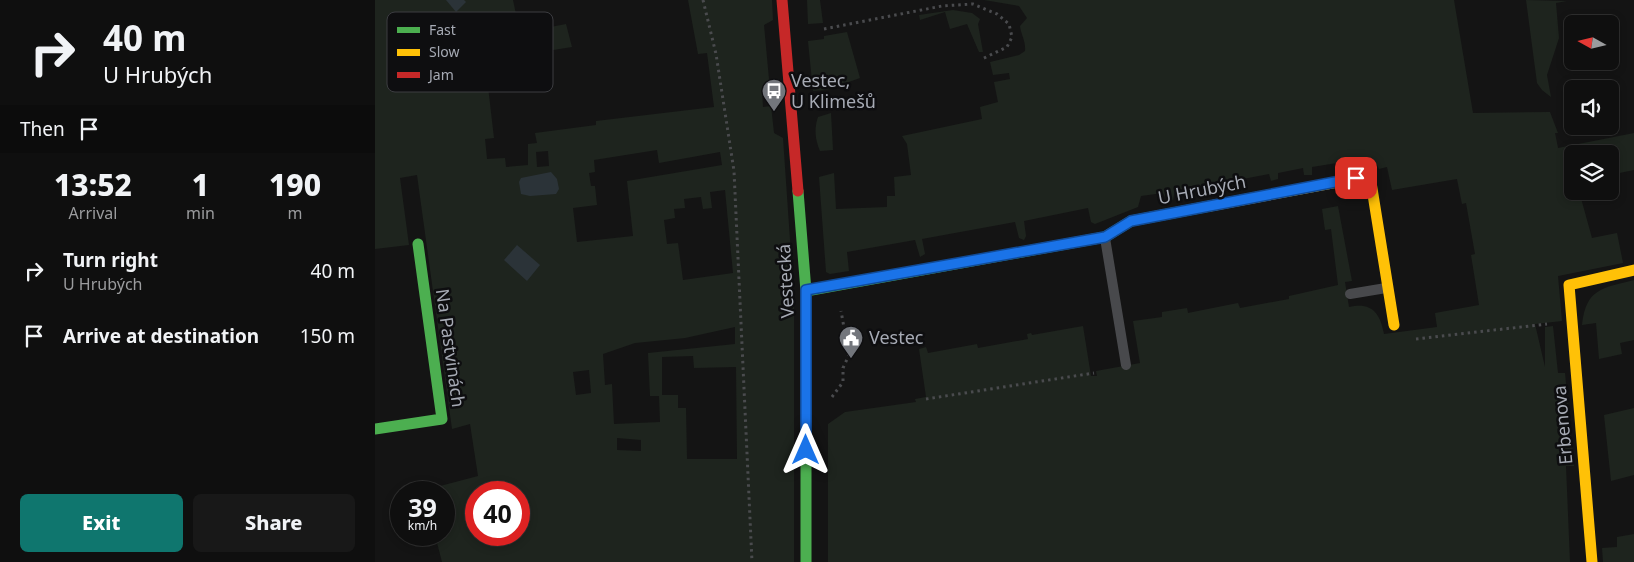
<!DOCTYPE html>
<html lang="en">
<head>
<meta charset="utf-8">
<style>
  body { margin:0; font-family:"Noto Sans",sans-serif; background:#181818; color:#f1f3f6; height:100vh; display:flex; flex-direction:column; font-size:19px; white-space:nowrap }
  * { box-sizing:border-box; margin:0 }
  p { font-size:16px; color:#9b9c9e }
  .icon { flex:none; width:28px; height:28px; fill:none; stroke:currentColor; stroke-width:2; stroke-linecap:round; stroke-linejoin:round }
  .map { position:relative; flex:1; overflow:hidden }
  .panel { display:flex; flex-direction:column; background:#0f0f0f; width:375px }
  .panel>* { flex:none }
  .banner { background:#0f0f0f; color:#f1f3f6; overflow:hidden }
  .needle { width:32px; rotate:278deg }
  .buttons { position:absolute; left:1189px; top:15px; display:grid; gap:10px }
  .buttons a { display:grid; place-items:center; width:55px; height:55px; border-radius:8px; background:#0f0f0f; box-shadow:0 2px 8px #0003,0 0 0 1px #2f2f2f; font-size:25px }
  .speed { position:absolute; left:15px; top:481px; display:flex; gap:10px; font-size:25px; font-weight:700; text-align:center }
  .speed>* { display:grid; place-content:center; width:65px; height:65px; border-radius:50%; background:#0f0f0f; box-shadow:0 2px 8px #0003,0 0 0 1px #2f2f2f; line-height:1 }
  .speed small { font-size:12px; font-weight:400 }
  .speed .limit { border:8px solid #d22; background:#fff; color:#111 }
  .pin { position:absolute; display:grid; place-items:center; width:42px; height:42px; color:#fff; margin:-21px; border-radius:10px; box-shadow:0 2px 8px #0006 }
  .me { position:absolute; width:55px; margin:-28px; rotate:0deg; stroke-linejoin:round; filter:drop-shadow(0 0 4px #0008) }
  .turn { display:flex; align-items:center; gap:18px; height:105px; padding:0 20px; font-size:22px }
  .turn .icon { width:65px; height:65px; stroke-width:2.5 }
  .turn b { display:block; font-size:35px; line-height:42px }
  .then { display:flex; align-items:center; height:48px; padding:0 20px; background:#0003; gap:10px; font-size:19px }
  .eta { display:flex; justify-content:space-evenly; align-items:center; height:85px; text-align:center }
  .eta b { font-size:30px; font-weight:800; line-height:35px }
  .action { display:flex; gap:10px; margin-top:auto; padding:10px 20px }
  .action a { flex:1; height:58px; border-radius:8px; background:#0f766e; color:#fff; font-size:20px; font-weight:800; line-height:58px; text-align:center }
  .action a+a { background:#181818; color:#f1f3f6 }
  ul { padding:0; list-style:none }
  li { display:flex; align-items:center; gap:15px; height:65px; padding:0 20px }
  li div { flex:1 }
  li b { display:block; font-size:19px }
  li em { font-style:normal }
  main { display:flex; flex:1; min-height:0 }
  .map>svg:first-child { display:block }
  .green { fill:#1e241e; fill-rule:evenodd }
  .water { fill:#2b3338 }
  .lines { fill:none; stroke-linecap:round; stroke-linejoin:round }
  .path { stroke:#4a4b4e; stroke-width:3; stroke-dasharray:2.5 4; stroke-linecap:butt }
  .lane { stroke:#48494c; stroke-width:10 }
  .fast { stroke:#4caf50; stroke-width:11 }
  .slow { stroke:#ffc107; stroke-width:11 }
  .jam { stroke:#c62828; stroke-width:11 }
  .route-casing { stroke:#114b97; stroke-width:12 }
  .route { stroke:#1a73e8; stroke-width:9 }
  .labels { text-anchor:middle; stroke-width:5; stroke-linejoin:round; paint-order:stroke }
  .poi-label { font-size:18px; fill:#a6aab4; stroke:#0e0e10; text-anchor:start }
  .street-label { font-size:18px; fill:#a6aab4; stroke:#0e0e10 }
  .key { fill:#0e0e10; stroke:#3c3d41; stroke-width:1 }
  .key-label { font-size:14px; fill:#a6aab4 }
</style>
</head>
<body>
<main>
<section class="panel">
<div class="banner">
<div class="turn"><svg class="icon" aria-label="right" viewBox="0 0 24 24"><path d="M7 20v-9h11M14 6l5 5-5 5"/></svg><div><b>40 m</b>U Hrubých</div></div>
<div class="then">Then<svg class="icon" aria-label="arrive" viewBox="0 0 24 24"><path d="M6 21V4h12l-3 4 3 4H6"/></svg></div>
</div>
<div class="eta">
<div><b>13:52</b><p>Arrival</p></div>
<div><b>1</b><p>min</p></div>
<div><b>190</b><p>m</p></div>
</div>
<ul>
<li><svg class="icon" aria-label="right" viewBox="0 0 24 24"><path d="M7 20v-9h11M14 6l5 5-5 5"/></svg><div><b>Turn right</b><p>U Hrubých</p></div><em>40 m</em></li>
<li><svg class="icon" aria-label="arrive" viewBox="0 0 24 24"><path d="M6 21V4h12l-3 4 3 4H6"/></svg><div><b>Arrive at destination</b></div><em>150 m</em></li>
</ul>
<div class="action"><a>Exit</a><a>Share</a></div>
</section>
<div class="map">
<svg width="1259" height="562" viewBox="0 0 1259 562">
  <rect width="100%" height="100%" fill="#141414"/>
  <g class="green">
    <path d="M0,0H138L145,33L191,24L197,47L110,61L119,138L110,139L112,159L130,158L131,167L153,165V144L162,143L160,133L221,125V121L339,107L332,53L323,54L313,0H397L398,20L389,25L395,90L387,91L388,107L396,106L399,133L408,138L419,298V562H67L60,535H69V492H51L50,490L103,476L95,424L77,429L42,175L25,178L34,245L0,249ZM282,150L284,163L345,152L347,165L252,181L258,236L202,242L198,208L222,205L220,186H216L214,173L220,172L219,160ZM173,151L174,166L162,167L161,152ZM350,190L358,273L308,280L303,243L292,244L289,220L300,218L299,209L310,208L309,199L326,197L328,209L337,208L335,192ZM360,327V344L273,353L275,396H284L285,422L239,424L237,384L230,385L228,354L260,343L310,338ZM318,356L319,368L361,367L362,459H312L311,408H303V395H287V357ZM214,370L216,393L201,395L198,372ZM242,438L266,440V451L242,450ZM101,492H144V535H101Z"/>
    <polygon points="432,0 445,0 448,23 433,24"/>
    <path d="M609,0H1079L1098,113L1175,112L1183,133H1180L1183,148L1259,133V170L1235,175V154H1198V191H1204L1217,238L1242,233L1248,263L1183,276L1187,321L1160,324L1170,367V327L1178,326L1183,373H1190L1199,466H1191L1195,562H453V424L470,412L541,402L540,399L551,397L544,349L551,347L553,353L602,344L603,348L653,339L652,334L656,333L657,335L708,326L716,376H722L721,371L765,363L758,321L787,317V312L812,308L813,313L863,303L865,308L914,299V296L963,285L956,229L950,230L947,209L963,206L977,281L970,282L974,307C997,302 1005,313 1009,334L1062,327L1060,313L1104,305L1096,255L1100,254L1091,203L1087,204L1082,179L1017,190L1012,167L1004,169L1002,165L968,171L965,170L962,163L937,167V175H929L928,168L903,173V179L896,181L894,174L868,179V186L862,189L859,181L834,185V193L828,194L821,187L800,190L798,200L791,199L788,193L766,196L763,207L720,224L716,222L713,208L649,221L651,236L649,240L644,238L640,222L547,239L550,254L545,257L540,240L472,252L474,271L455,274L451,272L444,177L459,173L461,209L512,207V196H520L519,177L536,175L532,144L527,136L607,119L605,107L623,102L619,82L635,79L634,73L618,75L615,62L644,55L650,51C651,41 646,35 645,26L652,18L644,6Z"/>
    <polygon points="1151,0 1192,1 1181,3 1184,38 1172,75 1176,97 1167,90 1162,83"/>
    <polygon points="578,10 597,13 605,19 603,24 608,52 604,52 592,24 575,29 570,12 545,20 544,15"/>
    <polygon points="472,32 485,78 451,90 438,91 433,41 449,39 449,36"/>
    <path d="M456,113L458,150L445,151C440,140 439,128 443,117Z"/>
    <path d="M1259,280V340L1245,343L1247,354L1224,359L1221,323L1207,325C1211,288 1228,288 1259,280Z"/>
    <polygon points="1259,408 1259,475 1236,481 1229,415"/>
    <polygon points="1259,534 1259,562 1228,562 1227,548 1242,547 1242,537"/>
  </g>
  <g class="water">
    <polygon points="71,0 89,0 91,2 81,12"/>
    <polygon points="176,172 182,179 184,189 181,194 155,196 146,194 144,182 146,178"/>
    <polygon points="142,245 165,265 152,281 129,260"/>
  </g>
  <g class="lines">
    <g class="path">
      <polyline points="328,0 341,54 359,171 377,562"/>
      <polyline points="449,29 567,6 598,4 622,14 634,24 637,37 632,47 607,59"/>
      <polyline points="1041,339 1172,324"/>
      <polyline points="457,397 468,382 468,368 474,355 466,311"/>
      <polyline points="551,399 719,373"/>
    </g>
    <g class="lane">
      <polyline points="730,238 751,365"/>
      <polyline points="975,294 1011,288"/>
    </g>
    <g class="fast">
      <polyline points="423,191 431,291 431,562"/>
      <polyline points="431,291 730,237 756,221 835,206"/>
      <polyline points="0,429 67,419 43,244"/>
    </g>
    <g class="slow">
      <polyline points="835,206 995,176 1019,325"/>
      <polyline points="1217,562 1194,285 1259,270"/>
    </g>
    <polyline class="jam" points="407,0 423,191"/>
  </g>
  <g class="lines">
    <defs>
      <polyline id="route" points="431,450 431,290 730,237 756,221 981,178"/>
    </defs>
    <use href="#route" class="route-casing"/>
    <use href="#route" class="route"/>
  </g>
  <defs>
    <symbol id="bus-pin" viewBox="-11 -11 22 30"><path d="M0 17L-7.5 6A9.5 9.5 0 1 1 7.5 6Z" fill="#73767c" stroke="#0e0e10"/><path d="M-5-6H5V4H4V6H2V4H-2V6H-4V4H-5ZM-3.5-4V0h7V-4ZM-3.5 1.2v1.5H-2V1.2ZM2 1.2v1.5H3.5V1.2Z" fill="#fff"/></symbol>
    <symbol id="civic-pin" viewBox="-11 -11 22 30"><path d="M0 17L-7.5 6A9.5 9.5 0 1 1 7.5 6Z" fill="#73767c" stroke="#0e0e10"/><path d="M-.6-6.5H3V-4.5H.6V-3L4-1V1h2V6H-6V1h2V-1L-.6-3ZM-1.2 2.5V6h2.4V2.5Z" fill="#fff"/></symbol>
  </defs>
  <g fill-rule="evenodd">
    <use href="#bus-pin" x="385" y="77" width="28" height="38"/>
    <use href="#civic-pin" x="462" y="324" width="28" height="38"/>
  </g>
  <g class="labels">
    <g class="poi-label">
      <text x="416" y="87">Vestec,<tspan x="416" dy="21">U Klimešů</tspan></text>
      <text x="494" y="344">Vestec</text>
    </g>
    <g class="street-label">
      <text transform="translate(827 190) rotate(-11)" y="6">U Hrubých</text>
      <text transform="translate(411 281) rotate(-93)" y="6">Vestecká</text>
      <text transform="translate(75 348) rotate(82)" y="6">Na Pastvinách</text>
      <text transform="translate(1188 425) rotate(-95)" y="6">Erbenova</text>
    </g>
  </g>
  <rect x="12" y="12" width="166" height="80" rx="8" class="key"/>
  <rect x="22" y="27" width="23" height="6" fill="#4caf50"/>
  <rect x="22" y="49" width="23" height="7" fill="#ffc107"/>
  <rect x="22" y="72" width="23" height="6" fill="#c62828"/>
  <g class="key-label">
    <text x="54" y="35">Fast</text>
    <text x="54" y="57">Slow</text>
    <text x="54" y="80">Jam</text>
  </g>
</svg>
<div class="buttons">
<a><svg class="needle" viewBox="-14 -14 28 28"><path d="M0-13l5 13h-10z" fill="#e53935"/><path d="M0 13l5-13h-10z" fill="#9b9c9e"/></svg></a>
<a><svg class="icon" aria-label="sound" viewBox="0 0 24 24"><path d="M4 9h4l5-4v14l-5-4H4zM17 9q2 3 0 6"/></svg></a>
<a><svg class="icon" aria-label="layers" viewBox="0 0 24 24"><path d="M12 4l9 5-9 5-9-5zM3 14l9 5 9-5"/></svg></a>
</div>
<div class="speed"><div>39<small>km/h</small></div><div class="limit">40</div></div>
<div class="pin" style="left:981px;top:178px;background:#d93025"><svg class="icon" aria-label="arrive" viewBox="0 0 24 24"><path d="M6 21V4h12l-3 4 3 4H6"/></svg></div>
<svg class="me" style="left:431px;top:450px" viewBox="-20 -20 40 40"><path d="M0-17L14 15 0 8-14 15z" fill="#1a73e8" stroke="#fff" stroke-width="4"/></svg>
</div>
</main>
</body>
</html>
